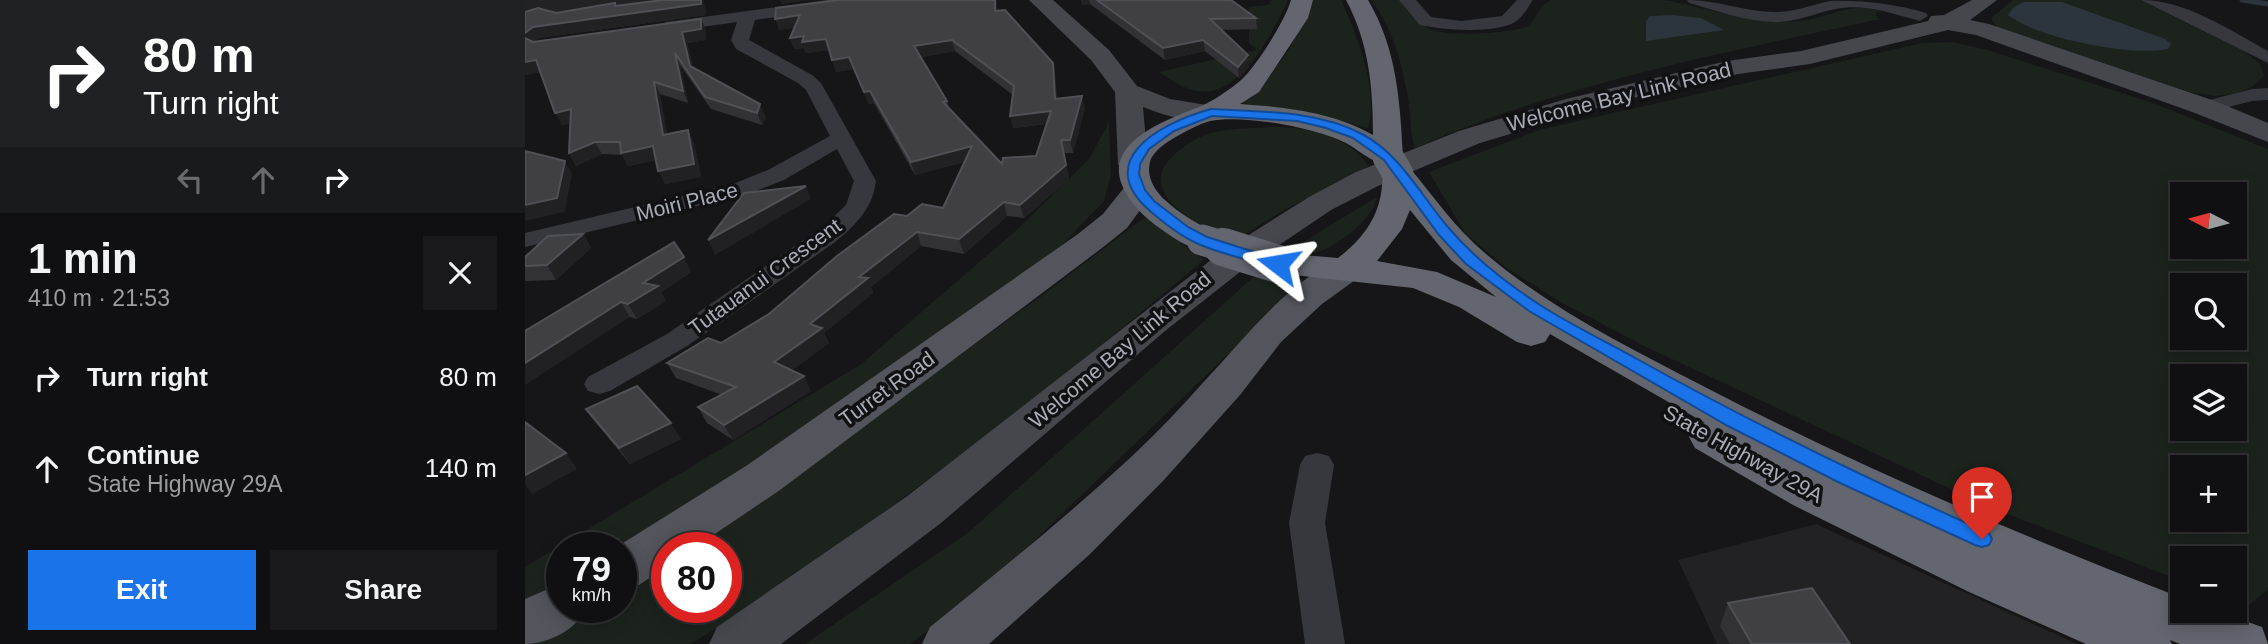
<!DOCTYPE html>
<html lang="en">
<head>
<meta charset="utf-8">
<style>
  body { margin:0; font-family:Helvetica,sans-serif; background:#19191b; color:#f1f3f6; height:100vh; display:flex; flex-direction:column; font-size:26px; white-space:nowrap }
  * { box-sizing:border-box; margin:0 }
  p { font-size:23px; color:#9c9d9f }
  .icon { flex:none; width:38px; height:38px; fill:none; stroke:currentColor; stroke-width:2; stroke-linecap:round; stroke-linejoin:round }
  .map { position:relative; flex:1; overflow:hidden }
  .panel { display:flex; flex-direction:column; background:#101012; width:525px }
  .panel>* { flex:none }
  .guide { background:#202124; color:#fff; overflow:hidden }
  .needle { width:46px; rotate:276deg }
  .controls { position:absolute; left:1645px; top:182px; display:grid; gap:14px }
  .controls a { display:grid; place-items:center; width:77px; height:77px; border-radius:0px; background:#101012; box-shadow:0 4px 18px #0003,0 0 0 2px #303032; font-size:35px }
  .speed { position:absolute; left:21px; top:532px; display:flex; gap:14px; font-size:35px; font-weight:700; text-align:center }
  .speed>* { display:grid; place-content:center; width:91px; height:91px; border-radius:50%; background:#101012; box-shadow:0 4px 18px #0003,0 0 0 2px #303032; line-height:1 }
  .speed small { font-size:18px; font-weight:400 }
  .speed .limit { border:10px solid #d22; background:#fff; color:#111 }
  .pin { position:absolute; display:grid; place-items:center; width:60px; height:60px; color:#fff; margin:-72px -30px; border-radius:50% 50% 50% 0; rotate:-45deg; box-shadow:0 0 7px #0007 }
  .pin .icon { rotate:45deg }
  .me { position:absolute; width:77px; margin:-38px; rotate:284deg; stroke-linejoin:round; filter:drop-shadow(0 0 5px #0008) }
  .turn { display:flex; align-items:center; gap:24px; height:147px; padding:0 28px; font-size:32px }
  .turn .icon { width:91px; height:91px; stroke-width:2.5 }
  .turn b { display:block; font-size:49px; line-height:60px }
  .lanes { display:flex; align-items:center; height:66px; padding:0 28px; background:#0003; justify-content:center; gap:35px; direction:ltr }
  .lanes .off { opacity:.35 }
  .round { display:grid; place-items:center; flex:none; width:74px; height:74px; border-radius:0px; background:#19191b }
  .headline { display:flex; align-items:center; justify-content:space-between; height:119px; padding:0 28px }
  h1 { font-size:42px; font-weight:700; line-height:52px }
  .cta { display:flex; gap:14px; margin-top:auto; padding:14px 28px }
  .cta a { flex:1; height:80px; border-radius:0px; background:#1a73e8; color:#fff; font-size:28px; font-weight:700; line-height:80px; text-align:center }
  .cta a+a { background:#19191b; color:#f1f3f6 }
  ul { padding:0; list-style:none }
  li { display:flex; align-items:center; gap:21px; height:91px; padding:0 28px }
  li div { flex:1 }
  li b { display:block; font-size:26px }
  li em { font-style:normal }
  main { display:flex; flex:1; min-height:0 }
  .map>svg:first-child { display:block }
  .built { fill:#222225 }
  .green { fill:#1c231d; fill-rule:evenodd }
  .water { fill:#2c353c }
  .lines { fill:none; stroke-linecap:round; stroke-linejoin:round }
  .stream { stroke:#2c353c; stroke-width:5 }
  .street { fill:#37383d; fill-rule:evenodd }
  .secondary { fill:#45474d; fill-rule:evenodd }
  .primary { fill:#53555c; fill-rule:evenodd }
  .highway { fill:#63666e; fill-rule:evenodd }
  .highway-bridge-far1 { stroke:#63666e; stroke-width:31 }
  .highway-bridge { stroke:#63666e; stroke-width:38 }
  .wall { fill:#323236; fill-rule:evenodd }
  .shaded-wall { fill:#212124 }
  .building { fill:#3f3f44; stroke:#4f5156; stroke-width:2; fill-rule:evenodd }
  .route { fill:#1a73e8; stroke:#114b97; stroke-width:2 }
  .labels { text-anchor:middle; stroke-width:7; stroke-linejoin:round; paint-order:stroke }
  .street-label { font-size:21px; fill:#a8adb8; stroke:#111113 }
</style>
</head>
<body>
<main>
<section class="panel">
<div class="guide">
<div class="turn"><svg class="icon" aria-label="right" viewBox="0 0 24 24"><path d="M7 20v-9h11M14 6l5 5-5 5"/></svg><div><b>80 m</b>Turn right</div></div>
<div class="lanes"><svg class="icon off" aria-label="left" viewBox="0 0 24 24"><path d="M17 20v-9H6M10 6l-5 5 5 5"/></svg><svg class="icon off" aria-label="ahead" viewBox="0 0 24 24"><path d="M12 20V5M6 11l6-6 6 6"/></svg><svg class="icon" aria-label="right" viewBox="0 0 24 24"><path d="M7 20v-9h11M14 6l5 5-5 5"/></svg></div>
</div>
<div class="headline"><div><h1>1 min</h1><p>410 m · 21:53</p></div><a class="round"><svg class="icon" aria-label="close" viewBox="0 0 24 24"><path d="M6 6l12 12M18 6L6 18"/></svg></a></div>
<ul>
<li><svg class="icon" aria-label="right" viewBox="0 0 24 24"><path d="M7 20v-9h11M14 6l5 5-5 5"/></svg><div><b>Turn right</b></div><em>80 m</em></li>
<li><svg class="icon" aria-label="ahead" viewBox="0 0 24 24"><path d="M12 20V5M6 11l6-6 6 6"/></svg><div><b>Continue</b><p>State Highway 29A</p></div><em>140 m</em></li>
</ul>
<div class="cta"><a>Exit</a><a>Share</a></div>
</section>
<div class="map">
<svg width="1743" height="644" viewBox="0 0 1743 644">
  <rect width="100%" height="100%" fill="#161618"/>
  <g class="built">
    <polygon points="0,0 140,0 0,20"/>
    <polygon points="1291,524 1552,644 1192,644 1153,560"/>
  </g>
  <g class="green">
    <path d="M747,0H763C749,31 714,99 673,91C658,89 646,80 634,72L732,50L724,43V7L743,5Z"/>
    <path d="M783,0H816C832,35 854,89 843,128L771,110L715,103C747,78 776,41 783,0Z"/>
    <path d="M846,0H876C885,10 894,26 907,30C929,37 983,33 1005,26L1017,6L1026,0C1062,0 1102,0 1138,0C1184,7 1227,27 1275,21C1305,18 1326,0 1357,12H1351L1352,18L1355,19C1198,53 1038,83 890,148C886,136 886,128 885,115C882,81 869,26 846,0Z"/>
    <polygon points="1488,0 1615,0 1720,52 1735,64 1739,76 1727,87 1709,94 1689,96 1665,92 1471,27 1466,18"/>
    <path d="M1428,42L1466,51L1625,102L1743,149V589L1723,606L1710,601V558H1657V581L1467,508L1119,346L1034,301L983,269L940,233L904,172L1014,130L1397,43ZM1710,194V247H1657V194ZM1657,285H1710V338H1657ZM1657,376H1710V429H1657ZM1657,467H1710V520H1657Z"/>
    <polygon points="584,122 586,175 579,201 536,246 272,435 96,548 37,548 37,589 0,609 0,567 335,365 495,227 564,159"/>
    <path d="M743,127C780,126 822,134 844,166L759,210L712,239C683,231 609,197 646,158C656,148 670,138 683,134C701,128 724,129 743,127Z"/>
    <path d="M852,197C848,221 806,252 782,255C774,256 767,254 760,253Z"/>
    <polygon points="620,217 679,260 498,410 255,588 166,644 0,644 61,607 96,607 96,587 142,560 142,607 201,607 201,548 162,548 203,523 518,295"/>
    <polygon points="733,273 780,280 461,587 385,644 280,644 444,532"/>
  </g>
  <g class="water">
    <path d="M1498,2H1537L1640,39L1646,44L1643,49C1607,57 1512,38 1483,15L1488,8Z"/>
    <polygon points="1147,15 1176,18 1199,30 1121,41 1121,21 1125,16"/>
  </g>
  <g class="lines">
    <polyline class="stream" points="1717,0 1743,4"/>
    <g class="street">
      <path d="M303,0H346L338,5L230,20L224,40L287,75L296,83L351,181C348,208 330,226 310,242L162,346L85,391L74,394L63,391L59,384L63,377L142,334L299,226L321,205L329,181L312,149L259,180L223,194L0,247V233L208,184L243,170L305,136L281,90L273,83L211,49L206,40L212,22L141,32L133,27L141,22Z"/>
      <path d="M874,0H891L906,17L936,21L977,16L992,0H1008C1003,7 998,17 990,22C970,34 918,30 895,25Z"/>
      <path d="M1162,0C1192,0 1218,11 1247,12C1268,13 1285,5 1305,1C1337,0 1370,4 1401,13L1403,16L1395,21C1368,14 1339,3 1311,9C1289,13 1271,23 1248,22C1220,21 1192,11 1164,3Z"/>
      <path d="M1616,0C1660,0 1705,30 1743,51V63Z"/>
      <polygon points="1743,88 1743,100 1727,101 1680,113 1673,111 1670,107 1673,103 1727,89"/>
      <polygon points="792,453 804,456 809,465 800,523 820,644 780,644 764,523 775,465 780,456"/>
    </g>
    <g class="secondary">
      <path d="M504,0H528L584,50L612,86L645,99L694,107L698,113L694,119C671,124 639,116 618,107L623,164L619,170L608,173L597,170L593,164L590,92L566,60Z"/>
      <polygon points="1447,0 1472,0 1445,20 1464,24 1690,101 1743,123 1743,142 1670,113 1451,35 1423,30 1285,64 1213,74 1095,101 955,143 853,186 806,210 720,268 640,331 416,523 256,644 184,644 192,627 381,497 695,253 784,197 831,172 934,131 1041,99 1202,61 1276,51 1403,21 1406,16 1419,15"/>
    </g>
    <g class="primary">
      <polygon points="613,182 624,184 629,191 602,228 577,248 255,490 169,548 142,548 142,566 114,585 96,591 96,548 90,548 221,466 553,234 578,214 602,184"/>
      <path d="M820,259L833,262L838,270L833,278L797,304L756,342L715,395L638,481L564,555L464,644H397L405,627C473,572 540,518 604,459C632,433 659,404 685,375C719,339 771,272 820,259Z"/>
      <path d="M37,583V607H63C52,629 24,644 0,644V599Z"/>
    </g>
    <g class="highway">
      <path d="M766,0H788L783,18L734,92L715,104C761,107 808,112 848,135C848,87 844,43 821,0H843C872,49 875,101 878,157L874,163C852,169 839,153 821,143C791,128 718,114 685,121C675,124 665,129 656,134C645,140 628,150 625,162C621,177 630,191 640,200C655,214 672,223 689,233L694,240L689,247C668,253 653,241 636,229C620,218 604,203 597,185C579,141 644,119 674,107C687,102 704,90 715,81C731,67 760,21 766,0Z"/>
      <path d="M873,165L884,167C909,197 931,229 961,254C1026,309 1103,347 1178,386C1334,467 1494,535 1657,598V611H1692L1737,627L1743,644H1655L1645,640L1647,644H1561L1444,592L1268,505L1170,448L1164,437L1170,426L1180,423L1025,334L1020,342L1006,346L992,342L934,307L888,288L740,272L735,264L740,256L753,253L813,258C835,241 851,222 856,194C858,184 856,176 862,167ZM885,210L926,260L971,297L912,272L852,261L877,229Z"/>
    </g>
    <g class="highway-bridge-far1">
      <polyline points="863,157 873,174"/>
      <polyline points="677,240 703,248"/>
    </g>
    <polyline class="highway-bridge" points="698,247 753,264"/>
  </g>
  <g class="wall">
    <polygon points="556,0 706,0 731,18 732,29 696,30 724,67 714,78 680,51 640,60 565,4 558,5"/>
    <polygon points="90,3 92,6 180,6 181,15 14,38 9,42 181,30 181,40 162,43 168,67 241,117 237,125 186,109 155,65 163,103 135,94 142,135 169,143 176,177 140,184 131,160 103,166 97,155 77,154 51,166 44,153 45,123 37,125 15,72 0,75 0,12 31,13"/>
    <path d="M251,8L473,11L528,63L530,74L532,98L560,108L548,153H539L544,179L499,218L482,216L439,254L396,246L346,287L348,293L299,333L304,343L267,370L286,391L208,440L182,423L173,407L197,395L151,378L142,363L196,343L244,314L382,216L418,208L439,162L390,175L349,103L344,104L328,69L311,72L304,50L281,53L279,48L269,49L265,38L270,27L254,30ZM430,51L488,95V128L521,124L511,156L477,164L424,108L422,101L396,57Z"/>
    <polygon points="58,234 66,248 31,280 0,281 0,257"/>
    <polygon points="166,272 136,292 141,301 112,319 105,317 0,331"/>
    <polygon points="61,409 156,439 105,464 72,424"/>
    <polygon points="1203,603 1325,644 1205,644 1195,626"/>
  </g>
  <g class="shaded-wall">
    <polygon points="176,0 178,0 180,6 181,15 14,38 3,47 0,42 0,33 8,27 90,6 90,3 95,13"/>
    <polygon points="255,0 285,0 257,4"/>
    <polygon points="470,0 472,0 473,22 470,11"/>
    <polygon points="557,0 564,0 565,4 558,5"/>
    <polygon points="275,15 279,26 254,30 250,19"/>
    <polygon points="176,19 181,30 181,40 162,43 170,77 165,66 157,32"/>
    <polygon points="279,36 301,39 305,50 281,53 279,48 269,49 265,38"/>
    <polygon points="427,40 430,51 393,58 389,46"/>
    <polygon points="678,40 680,51 640,60 638,48"/>
    <polygon points="150,53 155,65 163,103 158,91"/>
    <polygon points="723,55 724,67 714,78 713,67"/>
    <polygon points="324,57 328,69 311,72 307,60"/>
    <polygon points="11,60 17,72 0,75 0,62"/>
    <polygon points="528,63 530,74 533,111 530,99"/>
    <polygon points="129,82 135,94 145,148 138,135"/>
    <polygon points="345,91 349,103 344,104 339,92"/>
    <polygon points="557,96 560,108 548,153 545,140"/>
    <polygon points="235,104 241,117 237,125 232,113"/>
    <polygon points="46,109 53,122 37,125 30,113"/>
    <polygon points="526,111 529,123 488,128 485,116"/>
    <polygon points="163,130 169,143 176,177 140,184 133,171"/>
    <polygon points="536,140 544,179 499,218 495,205"/>
    <polygon points="70,142 77,154 51,166 44,153"/>
    <polygon points="128,146 134,159 103,166 96,153"/>
    <polygon points="447,146 450,159 390,175 386,162"/>
    <polygon points="40,161 47,174 40,212 0,221 0,205"/>
    <polygon points="281,186 286,199 190,255 183,240"/>
    <polygon points="479,202 482,216 439,254 434,239"/>
    <polygon points="392,232 396,246 346,287 348,293 299,333 304,343 257,377 249,362 285,324 334,277"/>
    <polygon points="58,234 66,248 31,280 22,265"/>
    <polygon points="159,257 166,272 136,292 141,301 112,319 103,304 118,283"/>
    <polygon points="96,302 105,317 0,385 0,363"/>
    <polygon points="279,376 286,391 208,440 199,425"/>
    <polygon points="146,423 156,439 105,464 94,448"/>
    <polygon points="41,453 52,469 7,494 0,484 0,475"/>
  </g>
  <g class="building">
    <polygon points="138,0 176,0 176,4 8,27 0,33 0,12 13,8 31,13 90,3 90,6"/>
    <path d="M314,0H470V11L480,10L528,63L530,99L557,96L545,140H536L541,165L495,205L479,202L434,239L392,232L334,277L343,278L285,324L297,328L249,362L279,376L199,425L173,407L211,387L142,363L183,338L196,343L244,314L312,256L369,214L382,216L397,204L418,208L447,146L386,162L345,91L339,92L324,57L307,60L301,39L277,42L279,36L265,38L275,15L250,19L251,8ZM427,40L489,86L485,116L526,111L511,156L478,158L477,164L418,102L422,101L389,46Z"/>
    <polygon points="572,0 706,0 731,18 685,19 723,55 713,67 678,40 638,48"/>
    <polygon points="176,19 176,29 157,32 165,66 235,104 232,113 180,97 150,53 158,91 129,82 138,135 163,130 169,164 133,171 128,146 96,153 95,142 70,142 44,153 46,109 30,113 11,60 0,62 0,38 8,42"/>
    <polygon points="0,151 40,161 32,198 0,205"/>
    <polygon points="281,186 183,240 219,193"/>
    <polygon points="58,234 22,265 0,266 0,257 23,236"/>
    <polygon points="149,242 159,257 118,283 133,286 103,304 96,302 0,363 0,331"/>
    <polygon points="112,386 146,423 94,448 61,409"/>
    <polygon points="0,422 41,453 0,475"/>
    <polygon points="1287,588 1325,644 1227,644 1203,603"/>
  </g>
  <path class="route" d="M686,109C736,112 791,110 837,134C874,153 895,194 922,226C948,257 981,283 1015,305C1046,325 1080,341 1112,359C1227,423 1344,480 1464,533L1467,539L1464,545L1457,547L1450,545L1315,483L1203,426L1004,311L941,264L914,235L859,160L828,138L801,128L772,121L687,116L649,131L624,149L615,164L614,174L620,190L629,201L663,227L682,237L758,261L760,264L758,267H747C722,259 695,254 671,243C656,236 643,226 631,216C563,163 632,124 686,109Z"/>
  <g class="labels">
    <g class="street-label">
      <text transform="translate(1094 97) rotate(-14)" y="7">Welcome Bay Link Road</text>
      <text transform="translate(162 202) rotate(-14)" y="7">Moiri Place</text>
      <text transform="translate(240 277) rotate(-36)" y="7">Tutauanui Crescent</text>
      <text transform="translate(595 350) rotate(-40)" y="7">Welcome Bay Link Road</text>
      <text transform="translate(362 389) rotate(-36)" y="7">Turret Road</text>
      <text transform="translate(1218 454) rotate(29)" y="7">State Highway 29A</text>
    </g>
  </g>
</svg>
<div class="controls">
<a><svg class="needle" viewBox="-14 -14 28 28"><path d="M0-13l5 13h-10z" fill="#e53935"/><path d="M0 13l5-13h-10z" fill="#9c9d9f"/></svg></a>
<a><svg class="icon" aria-label="search" viewBox="0 0 24 24"><circle cx="10" cy="10" r="6"/><path d="M15 15l6 6"/></svg></a>
<a><svg class="icon" aria-label="layers" viewBox="0 0 24 24"><path d="M12 4l9 5-9 5-9-5zM3 14l9 5 9-5"/></svg></a>
<a>+</a>
<a>−</a>
</div>
<div class="speed"><div>79<small>km/h</small></div><div class="limit">80</div></div>
<div class="pin" style="left:1457px;top:539px;background:#d93025"><svg class="icon" aria-label="arrive" viewBox="0 0 24 24"><path d="M6 21V4h12l-3 4 3 4H6"/></svg></div>
<svg class="me" style="left:753px;top:264px" viewBox="-20 -20 40 40"><path d="M0-17L14 15 0 8-14 15z" fill="#1a73e8" stroke="#fff" stroke-width="4"/></svg>
</div>
</main>
</body>
</html>
